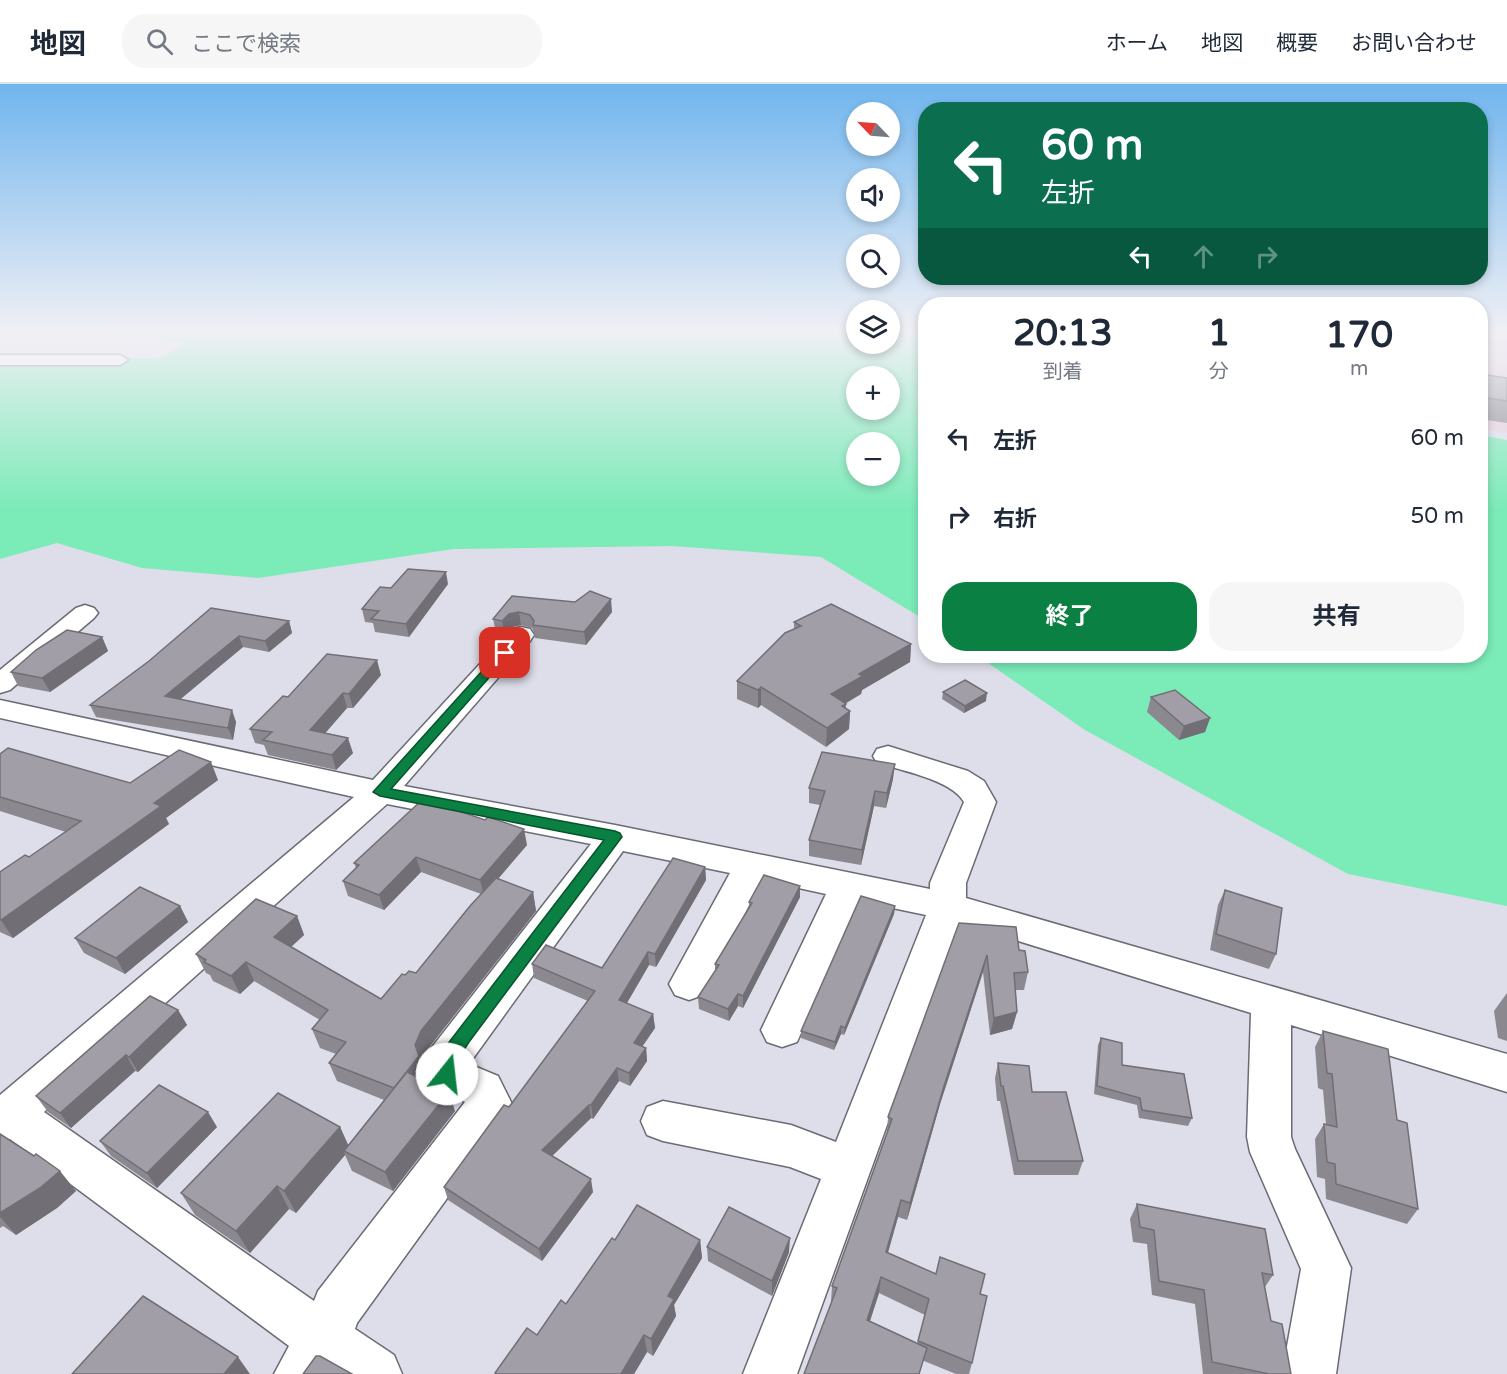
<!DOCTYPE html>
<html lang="ja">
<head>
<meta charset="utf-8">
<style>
  body { margin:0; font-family:"Varela Round","Noto Sans JP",sans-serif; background:#f6f6f7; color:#1f2937; height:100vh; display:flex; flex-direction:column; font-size:22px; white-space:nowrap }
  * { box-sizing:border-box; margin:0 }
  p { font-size:20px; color:#747a83 }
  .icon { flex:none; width:33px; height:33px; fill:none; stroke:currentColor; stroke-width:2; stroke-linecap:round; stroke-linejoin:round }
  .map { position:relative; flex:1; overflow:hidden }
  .sheet { position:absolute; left:918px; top:213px; width:570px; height:366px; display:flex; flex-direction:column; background:#fff; border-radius:24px; box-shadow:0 3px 9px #0003 }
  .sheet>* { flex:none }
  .hud { position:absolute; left:918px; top:18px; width:570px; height:183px; border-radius:24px; box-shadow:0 3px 9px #0003; background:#0b6e4f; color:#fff; overflow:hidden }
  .needle { width:39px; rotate:295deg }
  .fabs { position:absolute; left:846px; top:18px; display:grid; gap:12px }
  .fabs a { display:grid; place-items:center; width:54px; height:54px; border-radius:50%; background:#fff; box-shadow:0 3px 9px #0003; font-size:30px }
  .pin { position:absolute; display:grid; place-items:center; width:51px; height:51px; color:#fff; margin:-26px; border-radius:12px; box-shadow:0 3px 9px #0006 }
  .me { position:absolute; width:66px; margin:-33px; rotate:16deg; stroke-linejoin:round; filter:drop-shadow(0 0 4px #0008) }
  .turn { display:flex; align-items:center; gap:21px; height:126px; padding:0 24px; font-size:27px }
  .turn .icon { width:78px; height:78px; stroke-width:2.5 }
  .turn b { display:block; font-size:42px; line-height:51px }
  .lanes { display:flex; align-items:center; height:57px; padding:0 24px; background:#0003; justify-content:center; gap:30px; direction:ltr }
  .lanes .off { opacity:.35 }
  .eta { display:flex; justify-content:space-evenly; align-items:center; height:102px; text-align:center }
  .eta b { font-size:36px; font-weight:700; line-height:42px }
  .action { display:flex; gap:12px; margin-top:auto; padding:12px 24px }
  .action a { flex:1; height:69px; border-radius:24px; background:#0b8043; color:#fff; font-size:24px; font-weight:700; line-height:69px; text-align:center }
  .action a+a { background:#f6f6f7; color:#1f2937 }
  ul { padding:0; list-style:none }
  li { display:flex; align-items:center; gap:18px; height:78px; padding:0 24px }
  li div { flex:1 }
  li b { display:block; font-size:22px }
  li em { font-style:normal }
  header { display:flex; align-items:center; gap:36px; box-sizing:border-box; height:84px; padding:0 30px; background:#fff; border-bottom:2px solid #e0e1e3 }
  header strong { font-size:28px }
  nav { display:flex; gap:33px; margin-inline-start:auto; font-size:21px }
  .search { width:420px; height:54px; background:#f6f6f7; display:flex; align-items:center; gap:15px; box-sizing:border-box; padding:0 21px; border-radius:24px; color:#747a83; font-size:22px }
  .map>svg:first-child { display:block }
  .education { fill:#e4cedb }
  .green { fill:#7bebb8; fill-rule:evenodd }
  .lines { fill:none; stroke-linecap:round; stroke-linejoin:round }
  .minor-casing { stroke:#6a6b74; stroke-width:3 }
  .minor { fill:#fff; fill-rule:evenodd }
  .wall { fill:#8b8890; fill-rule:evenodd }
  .shaded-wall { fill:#716f75 }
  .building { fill:#a29ea7; stroke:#716f75; stroke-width:1.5 }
  .route { fill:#0b8043; stroke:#07532c; stroke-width:1.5 }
</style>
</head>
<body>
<header>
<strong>地図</strong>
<div class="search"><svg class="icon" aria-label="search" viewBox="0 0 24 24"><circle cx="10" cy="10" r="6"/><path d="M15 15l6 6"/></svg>ここで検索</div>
<nav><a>ホーム</a><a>地図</a><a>概要</a><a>お問い合わせ</a></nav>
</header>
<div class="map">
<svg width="1507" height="1290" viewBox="0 0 1507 1290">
  <rect width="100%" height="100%" fill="#dddee9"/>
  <polygon class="education" points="1480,245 1507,245 1507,349 1481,345"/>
  <g class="green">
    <path d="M84,245H856V260H890V245H925V536L821,473L672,462L454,465L258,494L142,484L57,459L0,475V274H157L182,263L184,259ZM856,292H890V326H856ZM856,358H890V392H856Z"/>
    <polygon points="1481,351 1507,356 1507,822 1348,790 1085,646 978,572 1480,572"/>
  </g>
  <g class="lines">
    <defs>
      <g id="minor">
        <polygon points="0,271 120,271 128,276 120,281 0,281"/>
        <polygon points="85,521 94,524 98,529 94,534 10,606 0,609 0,586 76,524"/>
        <path d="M521,543L530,545L534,551L530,557L404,702L615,741L930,805V799L964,718C952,696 900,686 877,679L873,672L877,665L888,662L968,687L984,697L996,718L966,799V814L1507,970V1008L1291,941V1053L1295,1065L1351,1184L1336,1290H1282L1301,1185L1250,1068L1247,1053L1251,929L960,839L797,1290H743L821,1095L790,1083L663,1057L647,1051L641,1037L647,1023L663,1017L791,1041L836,1058L926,831L859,817L797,958L782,963L767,958L761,946L826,810L762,796L703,911L689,916L675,911L669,900L730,789L623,767L469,980L498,992L512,1020L505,1034L357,1239L355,1245L394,1271L402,1290H274L289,1262L10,1055L0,1059V1011L354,713L0,634V616L373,696L512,545ZM387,720L591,760L429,967L423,980L432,1003L465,1018L318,1207L314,1217L44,1028Z"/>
      </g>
    </defs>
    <use href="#minor" class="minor-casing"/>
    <use href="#minor" class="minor"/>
  </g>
  <g class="wall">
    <polygon points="1480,290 1507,294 1507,339 1480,335"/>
    <polygon points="448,500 409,553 375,548 373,539 365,538 362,525 391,504"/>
    <polygon points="512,512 612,528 586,561 535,554 533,546 532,544 521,541 512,543 505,550 496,548 493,535"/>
    <polygon points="289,537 292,549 269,568 243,563 180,615 236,638 233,656 96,633 90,621 149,577"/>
    <polygon points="794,538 911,560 910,578 862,606 861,610 845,620 845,624 850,627 849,645 826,663 761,621 758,624 737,615 737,597 794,545"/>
    <polygon points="102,553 108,567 50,608 18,602 11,588"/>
    <polygon points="381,591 353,624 347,624 325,649 353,669 336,686 268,671 264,661 255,659 250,645 288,613"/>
    <polygon points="943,608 986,617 964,629 942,615"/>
    <polygon points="1151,613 1210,634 1205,648 1179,656 1147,628"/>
    <polygon points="0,670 130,699 218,696 166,734 169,740 13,854 0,848 0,788 29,773 66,748 0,727"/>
    <polygon points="893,695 886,724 874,722 861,781 809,772 809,756 820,721 809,719 809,704"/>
    <polygon points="527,761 498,795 533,808 536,827 427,966 421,979 425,990 422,995 455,1027 393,1107 352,1087 345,1071 296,1129 289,1125 250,1169 195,1131 181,1109 340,1043 348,1061 384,1016 337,997 329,979 336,970 320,964 312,945 320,936 254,897 240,910 213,897 210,891 206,889 196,870 297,832 304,851 291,863 381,915 405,891 416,889 481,810 421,788 384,826 348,812 343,797 356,784 354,779"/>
    <polygon points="705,783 706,796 656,883 649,881 627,919 653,930 655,944 642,962 646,964 647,977 630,1002 619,997 593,1035 591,1034 552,1072 593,1108 542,1177 448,1116 444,1103 509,1023 588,917 534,894 532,880 602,884"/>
    <polygon points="1225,806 1276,870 1269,885 1210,866 1218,821"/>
    <polygon points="800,813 743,924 738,922 729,937 699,925 698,913 715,887 715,880 749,824 749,818"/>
    <polygon points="180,822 188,838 125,890 84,869 75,854"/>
    <polygon points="895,822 894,830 844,951 841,950 834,966 801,954 801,947"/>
    <path d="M959,839L1019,866L1028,888L1024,906H1015L1017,928L1012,945L990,951L983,888L940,1020L907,1136L898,1133L888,1169L980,1210L972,1279L969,1290H956L924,1277L831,1218L832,1202L887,1050L888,1033ZM879,1209L925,1231L917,1260L870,1237Z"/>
    <polygon points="1507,909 1507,957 1498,954 1494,927"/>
    <polygon points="178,926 187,941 138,988 135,987 71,1044 48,1028 36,1012"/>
    <polygon points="1323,947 1397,1036 1418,1125 1407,1140 1326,1115 1325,1095 1317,1093 1315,1055 1324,1040 1326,1040 1323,1006 1318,1004 1315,963"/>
    <polygon points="1101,954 1122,981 1192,1034 1188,1042 1139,1034 1137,1021 1094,1010 1098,961"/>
    <polygon points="998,979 1032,1008 1083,1077 1078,1091 1014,1091 1000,1017 997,1017 995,994"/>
    <polygon points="217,1043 157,1104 111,1072 100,1057"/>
    <polygon points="0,1050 76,1107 57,1124 16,1151 3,1142 0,1144"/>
    <polygon points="1137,1120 1273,1191 1265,1203 1271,1237 1291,1290 1203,1290 1195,1220 1152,1211 1147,1160 1133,1158 1130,1135"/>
    <polygon points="615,1156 700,1156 702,1174 674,1221 676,1232 653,1272 647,1268 634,1290 496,1290 495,1289 537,1251 566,1220"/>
    <polygon points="707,1163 789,1168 772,1212 708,1177"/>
  </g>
  <g class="shaded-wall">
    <polygon points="446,488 448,500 409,553 406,540"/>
    <polygon points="611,515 612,528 586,561 584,548"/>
    <polygon points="519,528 521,541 512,543 505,550 502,537 509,530"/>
    <polygon points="289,537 292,549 269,568 265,557"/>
    <polygon points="239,552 243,563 170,624 165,612"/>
    <polygon points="102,553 108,567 50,608 42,594"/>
    <polygon points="911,560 910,578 862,606 861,610 830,628 831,610 859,590"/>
    <polygon points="377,576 381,591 353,624 349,610"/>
    <polygon points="761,603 761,621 758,624 758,606"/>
    <polygon points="343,609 347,624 315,661 310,646"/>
    <polygon points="987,609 986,617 964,629 965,622"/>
    <polygon points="846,620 845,631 850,627 849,645 826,663 827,644 842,622"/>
    <polygon points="232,626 236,638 233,656 228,644"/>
    <polygon points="1210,634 1205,648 1179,656 1184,642"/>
    <polygon points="348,654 353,669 336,686 332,671"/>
    <polygon points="211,678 218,696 166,734 169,740 13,854 1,836 154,719"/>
    <polygon points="895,680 893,695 886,724 887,709"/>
    <polygon points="875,707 874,722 861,781 862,766"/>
    <polygon points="524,745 527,761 484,811 480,796"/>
    <polygon points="416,773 421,788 384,826 379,811"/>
    <polygon points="705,783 706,796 656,883 655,870"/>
    <polygon points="800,802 800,813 743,924 743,912"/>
    <polygon points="533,808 536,827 427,966 421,979 415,961 421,947"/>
    <polygon points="180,822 188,838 125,890 116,874"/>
    <polygon points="895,822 894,830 844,951 845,944"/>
    <polygon points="297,832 304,851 282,871 274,853"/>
    <polygon points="648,868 649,881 621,929 619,916"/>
    <polygon points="987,871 983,888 940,1020 907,1136 910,1119 944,1002"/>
    <polygon points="246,878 254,897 240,910 231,892"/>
    <polygon points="738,910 738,922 729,937 728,925"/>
    <polygon points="178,926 187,941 138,988 129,973"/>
    <polygon points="1017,928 1012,945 990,951 994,934"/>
    <polygon points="653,930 655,944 636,972 634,959"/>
    <polygon points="841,942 841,950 834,966 835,958"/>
    <polygon points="646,964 647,977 630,1002 629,989"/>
    <polygon points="126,971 135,987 71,1044 60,1029"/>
    <polygon points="419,972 425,990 401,1023 394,1004"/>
    <polygon points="617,984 619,997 593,1035 591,1021"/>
    <polygon points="449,1008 455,1027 393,1107 385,1088"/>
    <polygon points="589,1021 591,1034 545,1079 542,1066"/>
    <polygon points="208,1028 217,1043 157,1104 147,1089"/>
    <polygon points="340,1043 350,1065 344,1067 345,1071 296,1129 284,1107"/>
    <polygon points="60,1087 76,1107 57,1124 16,1151 0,1133 0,1129"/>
    <polygon points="591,1095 593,1108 542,1177 539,1165"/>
    <polygon points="277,1102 289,1125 250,1169 236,1147"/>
    <polygon points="901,1116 898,1133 883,1185 886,1168"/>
    <polygon points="790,1154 789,1168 772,1212 772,1197"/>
    <polygon points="700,1156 702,1174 674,1221 676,1232 653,1272 651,1255 668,1212"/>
    <polygon points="881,1193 879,1209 865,1252 867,1236"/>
    <polygon points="644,1251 647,1268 634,1290 621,1290"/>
    <polygon points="238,1273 250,1290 224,1290"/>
  </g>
  <g class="building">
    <polygon points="1480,290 1507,294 1507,317 1480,313"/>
    <polygon points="408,485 446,488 406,540 371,535 379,527 362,525 380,503 391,504"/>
    <polygon points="590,507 611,515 584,548 533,541 534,537 530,531 519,528 509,530 502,537 493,535 512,512 575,518"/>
    <polygon points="831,520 911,560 859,590 863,592 831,610 846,620 842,622 850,627 827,644 761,603 758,606 737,597 785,549 801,542 794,538"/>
    <polygon points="211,524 289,537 265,557 239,552 165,612 232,626 228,644 90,621 149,577"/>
    <polygon points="67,546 102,553 42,594 11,588 36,566"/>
    <polygon points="327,570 377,576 349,610 343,609 310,646 348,654 332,671 263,656 272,648 250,645 283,612 288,613"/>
    <polygon points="965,596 987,609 965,622 943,608"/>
    <polygon points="1175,606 1210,634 1184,642 1151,613"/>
    <polygon points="8,664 130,699 179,666 211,678 154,719 161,722 1,836 0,835 0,788 25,771 29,773 81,737 0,713 0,670"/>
    <polygon points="822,668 895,680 887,709 875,707 862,766 809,756 825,707 809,704"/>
    <polygon points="423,715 485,736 488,733 524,745 480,796 416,773 379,811 343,797 359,781 354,779"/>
    <polygon points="673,774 705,783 655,870 648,868 619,916 653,930 634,959 646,964 629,989 617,984 591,1021 589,1021 542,1066 591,1095 539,1165 444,1103 504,1021 509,1023 595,907 532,880 546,861 602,884"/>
    <polygon points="764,791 800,802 743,912 738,910 728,925 698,913 719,881 715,880 752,819 749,818"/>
    <polygon points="496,794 533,808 421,947 415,961 419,972 394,1004 329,979 346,958 312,945 328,926 246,878 231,892 204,878 206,876 196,870 256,815 297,832 274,853 381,915 402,890 405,891 409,887 416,889 470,822"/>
    <polygon points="140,803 180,822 116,874 75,854"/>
    <polygon points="1225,806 1282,824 1276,870 1216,850"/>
    <polygon points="861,812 895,822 845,944 841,942 835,958 801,947"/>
    <polygon points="959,839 1016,843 1019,866 1025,867 1028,888 1014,889 1017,928 994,934 987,871 944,1002 910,1119 901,1116 886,1168 936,1190 940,1173 985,1190 980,1210 987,1212 972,1279 918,1257 929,1215 881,1193 867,1236 927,1264 919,1290 804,1290 837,1204 832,1202 892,1035 888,1033"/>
    <polygon points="150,912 178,926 129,973 126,971 60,1029 36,1012"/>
    <polygon points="1323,947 1388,965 1397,1036 1407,1039 1418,1125 1336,1100 1335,1080 1327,1078 1324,1040 1337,1043 1332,990 1327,989"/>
    <polygon points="1101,954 1122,959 1122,981 1184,990 1192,1034 1142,1026 1140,1014 1097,1002"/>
    <polygon points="998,979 1029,982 1032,1008 1066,1008 1083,1077 1018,1077 1003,1002 1001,1002"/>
    <polygon points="407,988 449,1008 385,1088 344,1067"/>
    <polygon points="159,1001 208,1028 147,1089 100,1057"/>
    <polygon points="278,1009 340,1043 284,1107 277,1102 236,1147 181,1109"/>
    <polygon points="0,1050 34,1072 36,1070 60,1087 40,1104 0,1129"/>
    <polygon points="1137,1120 1265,1145 1273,1191 1262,1189 1271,1237 1282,1240 1291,1290 1269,1290 1212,1278 1204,1206 1159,1197 1154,1146 1140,1143"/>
    <polygon points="637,1121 700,1156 668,1212 674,1215 651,1255 644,1251 621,1290 497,1290 495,1289 527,1244 537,1251 561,1216 566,1220 612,1154 615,1156"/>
    <polygon points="729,1123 790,1154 772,1197 707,1163"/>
    <polygon points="143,1212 238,1273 224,1290 72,1290"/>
    <polygon points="316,1272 320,1272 352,1290 303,1290"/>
  </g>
  <linearGradient id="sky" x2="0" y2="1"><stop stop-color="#70b5ee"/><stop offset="0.58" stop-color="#f0f0f5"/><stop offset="1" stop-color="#f0f0f5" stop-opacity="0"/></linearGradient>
  <rect width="1507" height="426" fill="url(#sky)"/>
  <polygon class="route" points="505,565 509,566 511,569 509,571 391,705 615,747 620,749 622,753 469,958 454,981 457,990 454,996 447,998 440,996 434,980 437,974 604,756 380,712 373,708 501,566"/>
</svg>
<div class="fabs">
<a><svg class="needle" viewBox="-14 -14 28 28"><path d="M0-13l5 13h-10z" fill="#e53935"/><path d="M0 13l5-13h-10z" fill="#747a83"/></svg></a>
<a><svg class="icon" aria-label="sound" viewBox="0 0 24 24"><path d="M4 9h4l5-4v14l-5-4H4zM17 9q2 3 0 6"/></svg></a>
<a><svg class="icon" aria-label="search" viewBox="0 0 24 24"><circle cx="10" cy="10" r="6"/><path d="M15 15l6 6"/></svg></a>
<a><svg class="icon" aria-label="layers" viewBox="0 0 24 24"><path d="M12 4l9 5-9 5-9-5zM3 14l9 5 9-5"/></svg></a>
<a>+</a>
<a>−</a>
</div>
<div class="pin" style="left:505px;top:569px;background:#d93025"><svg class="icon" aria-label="arrive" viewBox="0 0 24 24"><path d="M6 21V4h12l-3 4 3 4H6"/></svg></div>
<svg class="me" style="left:447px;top:990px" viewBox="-20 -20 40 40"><circle r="19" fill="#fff"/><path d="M0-13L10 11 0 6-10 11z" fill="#0b8043"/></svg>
<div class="hud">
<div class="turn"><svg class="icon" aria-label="left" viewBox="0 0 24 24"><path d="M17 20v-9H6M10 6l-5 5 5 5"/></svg><div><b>60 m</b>左折</div></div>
<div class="lanes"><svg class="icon" aria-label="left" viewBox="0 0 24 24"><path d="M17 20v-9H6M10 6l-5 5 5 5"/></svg><svg class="icon off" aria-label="ahead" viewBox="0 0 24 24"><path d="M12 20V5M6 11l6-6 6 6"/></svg><svg class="icon off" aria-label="right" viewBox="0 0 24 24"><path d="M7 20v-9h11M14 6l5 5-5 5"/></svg></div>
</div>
<section class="sheet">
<div class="eta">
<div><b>20:13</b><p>到着</p></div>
<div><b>1</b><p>分</p></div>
<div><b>170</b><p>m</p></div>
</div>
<ul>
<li><svg class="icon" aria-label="left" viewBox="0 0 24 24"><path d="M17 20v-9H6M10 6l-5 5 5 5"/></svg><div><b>左折</b></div><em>60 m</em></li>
<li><svg class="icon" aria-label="right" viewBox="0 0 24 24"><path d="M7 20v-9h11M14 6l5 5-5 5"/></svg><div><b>右折</b></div><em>50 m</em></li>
</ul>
<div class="action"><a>終了</a><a>共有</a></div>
</section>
</div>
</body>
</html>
